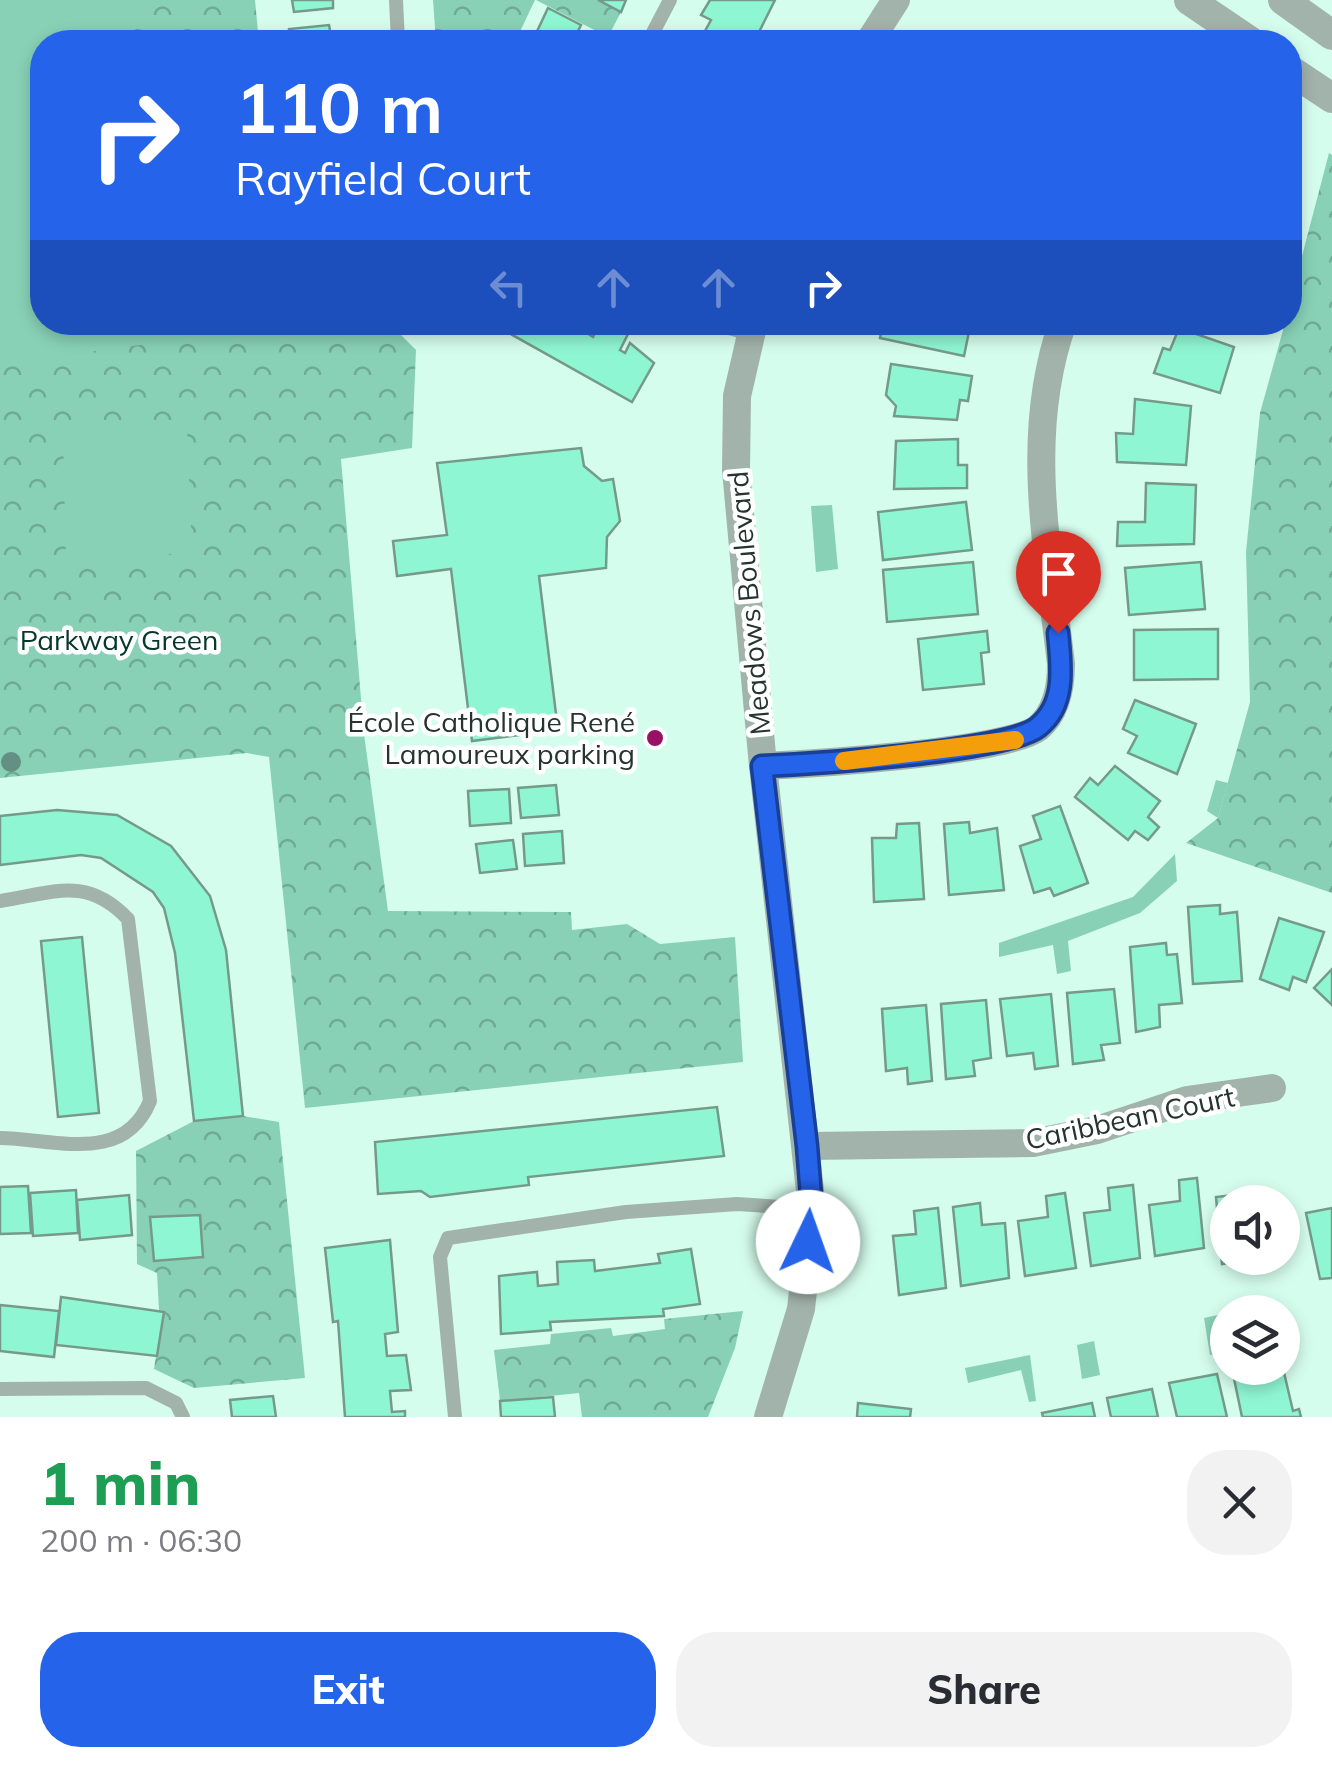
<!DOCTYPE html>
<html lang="en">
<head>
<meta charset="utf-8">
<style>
  body { margin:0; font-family:Mulish,sans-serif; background:#f2f2f3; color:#2b2b33; height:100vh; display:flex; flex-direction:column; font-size:38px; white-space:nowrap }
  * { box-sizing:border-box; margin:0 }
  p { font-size:32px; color:#7c7c81 }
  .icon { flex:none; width:55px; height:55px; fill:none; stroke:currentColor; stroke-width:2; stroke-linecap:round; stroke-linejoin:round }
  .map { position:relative; height:1417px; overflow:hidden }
  .side { display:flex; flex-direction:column; background:#fff; flex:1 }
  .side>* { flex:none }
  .guide { position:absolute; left:30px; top:30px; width:1272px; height:305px; border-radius:40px; box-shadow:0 5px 15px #0003; background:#2563eb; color:#fff; overflow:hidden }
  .buttons { position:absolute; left:1210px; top:1185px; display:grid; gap:20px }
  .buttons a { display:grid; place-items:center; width:90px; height:90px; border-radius:50%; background:#fff; box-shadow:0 5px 15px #0003; font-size:50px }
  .pin { position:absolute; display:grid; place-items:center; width:85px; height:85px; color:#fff; margin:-102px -42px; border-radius:50% 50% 50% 0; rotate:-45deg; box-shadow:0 0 10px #0007 }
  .pin .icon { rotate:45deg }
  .me { position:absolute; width:110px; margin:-55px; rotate:3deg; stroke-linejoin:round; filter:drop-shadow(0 0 8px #0008) }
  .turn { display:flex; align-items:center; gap:35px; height:210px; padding:0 40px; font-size:45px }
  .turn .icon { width:130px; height:130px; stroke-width:2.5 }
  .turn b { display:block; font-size:70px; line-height:85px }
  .lanes { display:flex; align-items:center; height:95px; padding:0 40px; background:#0003; justify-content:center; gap:50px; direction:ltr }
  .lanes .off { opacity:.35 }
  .round { display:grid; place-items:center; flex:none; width:105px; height:105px; border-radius:40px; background:#f2f2f3 }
  .headline { display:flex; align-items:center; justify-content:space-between; height:170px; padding:0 40px }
  h1 { font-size:60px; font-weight:800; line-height:75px; color:#1e9e55 }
  .button { display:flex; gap:20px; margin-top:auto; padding:20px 40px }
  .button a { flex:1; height:115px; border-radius:40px; background:#2563eb; color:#fff; font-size:40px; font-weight:800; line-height:115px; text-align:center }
  .button a+a { background:#f2f2f3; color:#2b2b33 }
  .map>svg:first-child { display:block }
  .park { fill:url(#park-crowns) }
  .garden { fill:#88d1b7 }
  .building { fill:#8ff6d3; stroke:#759a8c; stroke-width:2.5 }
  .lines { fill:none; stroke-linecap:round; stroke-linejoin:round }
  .service { stroke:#a2b3ac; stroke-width:14 }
  .minor { stroke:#a2b3ac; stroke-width:28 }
  .tertiary { stroke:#a2b3ac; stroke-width:30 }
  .tree { fill:#639082 }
  .route-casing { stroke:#184099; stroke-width:25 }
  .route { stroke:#2563eb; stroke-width:18 }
  .slow { stroke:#f59e0b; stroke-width:18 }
  .poi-dot { fill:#991165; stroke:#fff; stroke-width:4 }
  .labels { text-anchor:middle; stroke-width:9; stroke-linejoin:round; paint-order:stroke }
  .street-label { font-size:28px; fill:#25342f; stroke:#fff }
  .park-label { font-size:28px; fill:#06372a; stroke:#fff }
  .poi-label { font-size:28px; fill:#25342f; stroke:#fff; text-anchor:end }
</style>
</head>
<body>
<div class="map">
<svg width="1332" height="1417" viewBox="0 0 1332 1417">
  <defs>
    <pattern id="park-crowns" width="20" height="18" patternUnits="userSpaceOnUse" patternTransform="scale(2.5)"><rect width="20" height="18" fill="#88d1b7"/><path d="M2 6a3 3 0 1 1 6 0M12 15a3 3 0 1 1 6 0" fill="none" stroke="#6faa95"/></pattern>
  </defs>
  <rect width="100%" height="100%" fill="#d5fded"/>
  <g class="park">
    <polygon points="0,0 255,0 259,42 42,42 42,322 389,323 416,350 412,448 341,459 364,734 388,911 571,912 572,930 627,924 660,944 735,937 743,1062 305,1108 269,757 247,753 0,778"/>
    <polygon points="433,0 535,0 515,42 436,42"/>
    <polygon points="536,0 599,0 621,12 608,37"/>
    <polygon points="1329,153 1332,155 1332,893 1186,843 1218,818 1250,702 1246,552 1260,413 1285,323 1290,322 1290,302"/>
    <polygon points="243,1116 279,1122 305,1378 194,1388 154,1369 160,1329 157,1273 137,1264 136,1151 194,1121"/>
    <polygon points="743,1311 735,1348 708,1417 582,1417 579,1393 500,1401 494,1350 550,1344 551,1334 611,1328 613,1336 665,1329 664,1319"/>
  </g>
  <g class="garden">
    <polygon points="0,0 131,0 137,42 42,42 42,322 175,323 177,340 0,364"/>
    <polygon points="187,426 192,553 66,560 63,433"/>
    <polygon points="832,505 838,569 816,572 811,506"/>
    <polygon points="1216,780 1228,783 1218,818 1207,811"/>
    <polygon points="1175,854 1177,881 1140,913 1068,941 1071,971 1057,974 1053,945 999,957 999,943 1133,897"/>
    <polygon points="1227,1313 1227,1352 1210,1355 1204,1318"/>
    <polygon points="1094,1341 1100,1375 1082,1379 1077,1345"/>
    <polygon points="1030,1355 1036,1401 1029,1402 1021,1370 968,1383 965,1368"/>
  </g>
  <g class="building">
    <polygon points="292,0 333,0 333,8 294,12"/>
    <polygon points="598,0 626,0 621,12"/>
    <polygon points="710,0 775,0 754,42 726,42 705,31 711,20 701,15"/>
    <polygon points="548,8 581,25 575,37 585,42 532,42"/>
    <polygon points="329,25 331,36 352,35 353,42 290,42 289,29"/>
    <polygon points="504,322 593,322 587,333 593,337 601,322 611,322 629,332 620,350 625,353 630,343 654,363 632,402 500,328"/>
    <polygon points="883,322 971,322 964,356 880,338"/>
    <polygon points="1179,328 1234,347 1220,393 1154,373 1163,348 1170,350"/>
    <polygon points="891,364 972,376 968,401 960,400 957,420 894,416 896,406 886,395"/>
    <polygon points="1135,399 1191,406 1186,465 1117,462 1116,433 1133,434"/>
    <polygon points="958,439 958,465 967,465 967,488 894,489 896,441"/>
    <polygon points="581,448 584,466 602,481 613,479 620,521 607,537 606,568 539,576 558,730 472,741 451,569 397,576 393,541 447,535 437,463"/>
    <polygon points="1146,483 1196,485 1194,544 1117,546 1118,522 1145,522"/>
    <polygon points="966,502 972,550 883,560 878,512"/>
    <polygon points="973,562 978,614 887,622 883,570"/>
    <polygon points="1201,562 1205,609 1129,615 1125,568"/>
    <polygon points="1218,629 1218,679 1134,680 1134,630"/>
    <polygon points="987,631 989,652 981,653 984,684 923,690 918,639"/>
    <polygon points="1135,700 1196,724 1177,774 1128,753 1137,736 1123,729"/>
    <polygon points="1115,766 1160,801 1148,817 1159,827 1148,840 1135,831 1128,840 1075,797 1090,778 1098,785"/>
    <polygon points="556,785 559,815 521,818 518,788"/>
    <polygon points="509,789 511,823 470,826 468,791"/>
    <polygon points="1060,806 1088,883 1054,896 1050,888 1034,893 1020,846 1041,839 1033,816"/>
    <polygon points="57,810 117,815 171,846 210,896 226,950 243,1116 194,1121 175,953 164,908 153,892 101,858 81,855 0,865 0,816"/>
    <polygon points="969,822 970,833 997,828 1004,890 949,895 944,824"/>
    <polygon points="919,823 924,899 874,902 872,838 896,838 897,824"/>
    <polygon points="562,831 564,863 525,866 523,834"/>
    <polygon points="513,840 517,869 480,873 476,844"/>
    <polygon points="1220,905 1220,914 1237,912 1242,981 1193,984 1188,907"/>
    <polygon points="1279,918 1324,932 1306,982 1293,977 1289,990 1260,979"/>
    <polygon points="82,937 99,1113 58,1117 41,941"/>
    <polygon points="1166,943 1167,955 1177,954 1182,1003 1159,1005 1160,1027 1136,1032 1130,947"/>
    <polygon points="1332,969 1332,1005 1314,988"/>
    <polygon points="1114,989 1120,1043 1101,1045 1104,1060 1073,1064 1067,993"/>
    <polygon points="1051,994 1058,1066 1035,1069 1033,1053 1007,1056 1000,999"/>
    <polygon points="986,1000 991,1058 973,1061 975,1076 946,1079 941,1004"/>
    <polygon points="926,1005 932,1081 908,1084 907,1068 886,1071 882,1009"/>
    <polygon points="717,1107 724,1156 528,1177 529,1185 430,1197 421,1191 378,1194 375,1142"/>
    <polygon points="1197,1178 1204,1248 1155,1256 1149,1205 1180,1201 1179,1180"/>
    <polygon points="1133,1185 1140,1258 1091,1266 1084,1213 1110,1210 1108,1188"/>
    <polygon points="28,1186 31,1233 0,1234 0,1187"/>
    <polygon points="76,1190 78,1233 33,1236 30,1193"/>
    <polygon points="1065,1193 1076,1268 1025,1276 1018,1221 1048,1217 1046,1196"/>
    <polygon points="1243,1194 1244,1202 1228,1202 1228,1258 1264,1258 1222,1264 1216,1197"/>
    <polygon points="129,1195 132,1235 80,1240 77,1200"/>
    <polygon points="980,1203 982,1225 1005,1223 1009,1278 961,1286 953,1207"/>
    <polygon points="938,1208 946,1288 899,1295 893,1236 916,1234 914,1211"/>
    <polygon points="1332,1208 1332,1278 1320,1279 1306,1213"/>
    <polygon points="200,1215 203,1257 154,1261 150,1217"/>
    <polygon points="390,1240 398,1332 385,1334 387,1356 406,1355 411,1390 390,1391 392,1412 405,1411 405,1417 345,1417 338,1321 333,1322 325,1248"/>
    <polygon points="691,1249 700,1304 663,1309 664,1316 550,1322 551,1330 501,1334 499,1276 537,1272 538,1286 558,1284 557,1262 594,1260 595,1271 660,1263 658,1254"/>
    <polygon points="61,1297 164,1312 157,1356 56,1345"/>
    <polygon points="0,1305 59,1311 54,1357 0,1351"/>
    <polygon points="1282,1364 1293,1411 1299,1409 1301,1417 1242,1417 1232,1369 1282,1368"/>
    <polygon points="1217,1374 1227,1417 1177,1417 1169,1383"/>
    <polygon points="1152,1389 1158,1417 1111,1417 1107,1398"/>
    <polygon points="273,1396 276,1417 232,1417 230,1400"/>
    <polygon points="553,1397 555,1417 501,1417 500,1401"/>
    <polygon points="858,1403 911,1409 910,1417 857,1417"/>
    <polygon points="1092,1403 1095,1417 1043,1417 1042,1413"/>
  </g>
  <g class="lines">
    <g class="service">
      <polyline points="396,0 398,42"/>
      <polyline points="648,42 670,0"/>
      <polyline points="707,322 751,334"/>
      <path d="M0,901C53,893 86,875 128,919L150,1101C124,1165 55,1139 0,1138"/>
      <polyline points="0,1389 146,1388 176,1403 183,1417"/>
      <polyline points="455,1417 440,1257 448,1238 626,1212 737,1204 812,1209"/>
    </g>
    <g class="minor">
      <polyline points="869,42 896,0"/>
      <polyline points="754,322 737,396 736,470 763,766 812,1209 801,1309 768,1417"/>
      <path d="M763,766C811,764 1007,752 1038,728C1057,712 1061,687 1061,664C1048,549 1023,435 1063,322"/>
      <polyline points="807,1146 1033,1143 1097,1130 1187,1100 1272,1088"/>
    </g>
    <g class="tertiary">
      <polyline points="1189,0 1251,42"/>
      <polyline points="1283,0 1332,35"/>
      <polyline points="1290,70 1332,98"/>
    </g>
  </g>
  <circle class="tree" cx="11" cy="762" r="10"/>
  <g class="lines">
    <defs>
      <path id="route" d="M808,1242L812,1209L807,1146L762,766C811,764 1007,752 1038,727C1067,704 1061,665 1058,633"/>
    </defs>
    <use href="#route" class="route-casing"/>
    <use href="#route" class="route"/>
    <polyline class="slow" points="844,761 1015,740"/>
  </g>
  <circle class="poi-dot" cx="655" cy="738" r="10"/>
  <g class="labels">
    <g class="street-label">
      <text transform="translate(749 603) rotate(-95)" y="10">Meadows Boulevard</text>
      <text transform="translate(1130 1118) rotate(-12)" y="10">Caribbean Court</text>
    </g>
    <g class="park-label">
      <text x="119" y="650">Parkway Green</text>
    </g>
    <g class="poi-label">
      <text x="635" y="732">École Catholique René<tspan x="635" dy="32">Lamoureux parking</tspan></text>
    </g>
  </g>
</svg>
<div class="buttons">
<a><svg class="icon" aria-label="sound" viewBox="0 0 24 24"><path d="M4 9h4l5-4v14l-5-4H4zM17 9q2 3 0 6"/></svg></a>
<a><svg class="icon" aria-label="layers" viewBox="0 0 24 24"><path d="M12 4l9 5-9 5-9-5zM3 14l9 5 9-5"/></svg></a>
</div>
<div class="pin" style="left:1058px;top:633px;background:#d93025"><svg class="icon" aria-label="arrive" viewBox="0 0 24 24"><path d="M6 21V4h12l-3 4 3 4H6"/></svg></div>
<svg class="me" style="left:808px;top:1242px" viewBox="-20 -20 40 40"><circle r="19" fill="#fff"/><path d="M0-13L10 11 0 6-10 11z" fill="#2563eb"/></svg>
<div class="guide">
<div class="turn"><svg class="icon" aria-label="right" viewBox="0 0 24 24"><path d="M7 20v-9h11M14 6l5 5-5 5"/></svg><div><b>110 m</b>Rayfield Court</div></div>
<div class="lanes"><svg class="icon off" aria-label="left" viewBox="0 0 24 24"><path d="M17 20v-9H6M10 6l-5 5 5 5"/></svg><svg class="icon off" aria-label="ahead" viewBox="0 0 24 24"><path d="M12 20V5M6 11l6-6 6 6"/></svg><svg class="icon off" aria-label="ahead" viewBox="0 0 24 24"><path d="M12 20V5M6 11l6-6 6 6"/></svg><svg class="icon" aria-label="right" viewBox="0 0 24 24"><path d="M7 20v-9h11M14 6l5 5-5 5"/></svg></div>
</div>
</div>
<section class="side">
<div class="headline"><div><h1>1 min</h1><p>200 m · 06:30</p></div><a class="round"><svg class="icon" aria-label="close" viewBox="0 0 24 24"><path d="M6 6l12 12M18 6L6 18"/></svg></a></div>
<div class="button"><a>Exit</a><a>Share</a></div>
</section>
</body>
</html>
